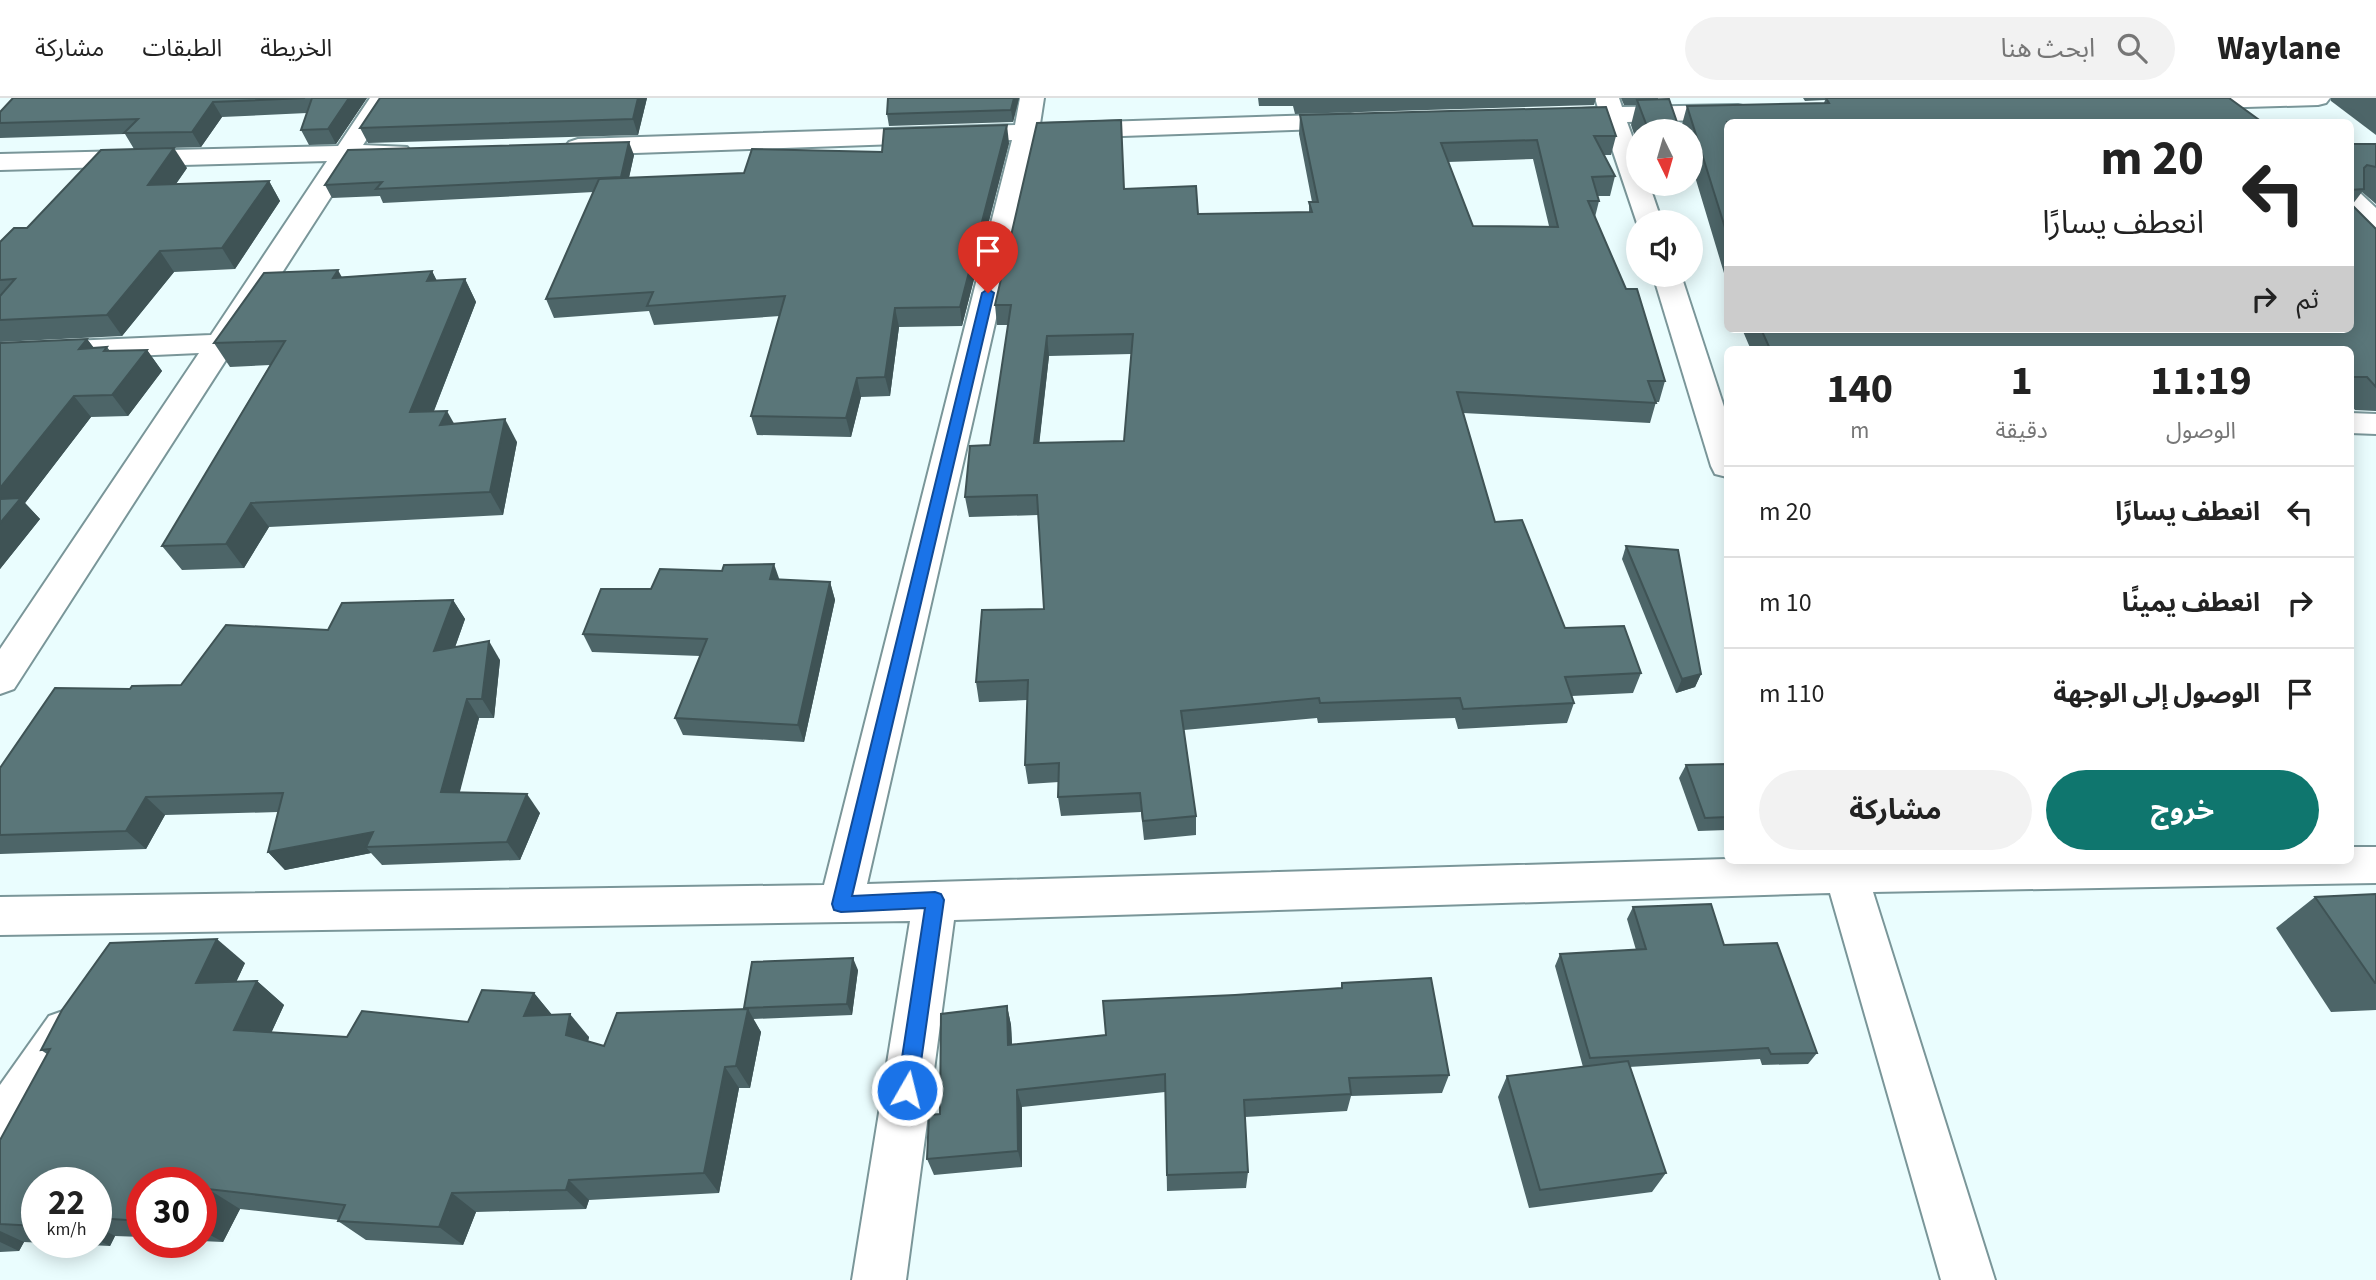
<!DOCTYPE html>
<html lang="ar">
<head>
<meta charset="utf-8">
<style>
  body { margin:0; font-family:"Source Sans 3","Noto Sans Arabic",sans-serif; background:#f2f2f2; color:#222; direction:rtl; height:100vh; display:flex; flex-direction:column; font-size:26px; white-space:nowrap }
  * { box-sizing:border-box; margin:0 }
  p { font-size:23px; color:#767676 }
  .icon { flex:none; width:38px; height:38px; fill:none; stroke:currentColor; stroke-width:2; stroke-linecap:round; stroke-linejoin:round }
  .map { position:relative; flex:1; overflow:hidden; direction:ltr }
  .side { position:absolute; left:1724px; top:248px; width:630px; height:518px; display:flex; flex-direction:column; background:#fff; border-radius:10px; box-shadow:0 4px 18px #0003; direction:rtl }
  .side>* { flex:none }
  .guide { position:absolute; left:1724px; top:21px; width:630px; height:214px; border-radius:10px; box-shadow:0 4px 18px #0003; direction:rtl; background:#fff; color:#222; overflow:hidden }
  .needle { width:46px; rotate:175deg }
  .tools { position:absolute; left:1626px; top:21px; display:grid; gap:14px }
  .tools a { display:grid; place-items:center; width:77px; height:77px; border-radius:50%; background:#fff; box-shadow:0 4px 18px #0003; font-size:35px }
  .speed { position:absolute; left:21px; top:1069px; display:flex; gap:14px; font-size:35px; font-weight:700; text-align:center }
  .speed>* { display:grid; place-content:center; width:91px; height:91px; border-radius:50%; background:#fff; box-shadow:0 4px 18px #0003; line-height:1 }
  .speed small { font-size:18px; font-weight:400 }
  .speed .limit { border:10px solid #d22; background:#fff; color:#111 }
  .pin { position:absolute; display:grid; place-items:center; width:60px; height:60px; color:#fff; margin:-72px -30px; border-radius:50% 50% 50% 0; rotate:-45deg; box-shadow:0 0 7px #0007 }
  .pin .icon { rotate:45deg }
  .me { position:absolute; width:77px; margin:-38px; rotate:8deg; stroke-linejoin:round; filter:drop-shadow(0 0 5px #0008) }
  .turn { display:flex; align-items:center; gap:24px; height:147px; padding:0 35px; font-size:32px }
  .turn .icon { width:91px; height:91px; stroke-width:2.5 }
  .turn b { display:block; font-size:49px; line-height:60px }
  .then { display:flex; align-items:center; height:66px; padding:0 35px; background:#0003; gap:14px; font-size:26px }
  .eta { display:flex; justify-content:space-evenly; align-items:center; height:119px; text-align:center }
  .eta b { font-size:42px; font-weight:700; line-height:49px }
  .action { display:flex; gap:14px; margin-top:auto; padding:14px 35px }
  .action a { flex:1; height:80px; border-radius:42px; background:#0f766e; color:#fff; font-size:28px; font-weight:700; line-height:80px; text-align:center }
  .action a+a { background:#f2f2f2; color:#222 }
  ul { padding:0; list-style:none }
  li { display:flex; align-items:center; gap:21px; height:91px; padding:0 35px; border-top:2px solid #e0e0e0 }
  li div { flex:1 }
  li b { display:block; font-size:26px }
  li em { font-style:normal }
  header { display:flex; align-items:center; gap:42px; box-sizing:border-box; height:98px; padding:0 35px; background:#fff; border-bottom:2px solid #e0e0e0 }
  header strong { font-size:33px }
  nav { display:flex; gap:38px; margin-inline-start:auto; font-size:24px }
  .search { width:490px; height:63px; background:#f2f2f2; display:flex; align-items:center; gap:18px; box-sizing:border-box; padding:0 24px; border-radius:38px; color:#767676; font-size:26px }
  .map>svg:first-child { display:block }
  .lines { fill:none; stroke-linecap:round; stroke-linejoin:round }
  .street-casing { stroke:#7a9699; stroke-width:4 }
  .street { fill:#fff; fill-rule:evenodd }
  .wall { fill:#4d6568; fill-rule:evenodd }
  .shaded-wall { fill:#3f5355 }
  .building { fill:#5a7679; stroke:#3f5355; stroke-width:2; fill-rule:evenodd }
  .route { fill:#1a73e8; stroke:#114b97; stroke-width:2 }
</style>
</head>
<body>
<header>
<strong>Waylane</strong>
<div class="search"><svg class="icon" aria-label="search" viewBox="0 0 24 24"><circle cx="10" cy="10" r="6"/><path d="M15 15l6 6"/></svg>ابحث هنا</div>
<nav><a>الخريطة</a><a>الطبقات</a><a>مشاركة</a></nav>
</header>
<div class="map">
<svg width="2376" height="1182" viewBox="0 0 2376 1182">
  <rect width="100%" height="100%" fill="#eafdfe"/>
  <g class="lines">
    <defs>
      <g id="street">
        <polygon points="370,0 394,0 363,47 407,49 411,54 407,59 354,63 14,591 0,596 0,551 199,255 0,264 0,246 211,237 327,63 0,72 0,56 338,48"/>
        <polygon points="1020,0 1044,0 1040,26 1350,16 1359,18 1362,23 1359,28 1350,30 1037,41 867,786 1727,761 2350,763 2350,749 2376,749 2376,785 1873,794 1995,1182 1941,1182 1830,795 954,822 906,1182 852,1182 910,823 0,837 0,799 824,787 1012,42 578,57 569,54 565,49 569,44 578,41 1015,27"/>
        <polygon points="1595,0 1619,0 1622,9 1738,7 1747,9 1750,14 1747,19 1738,21 1627,24 1638,54 1638,86 1649,86 1662,124 1638,124 1638,128 1603,24 1548,23 1545,18 1548,13 1598,10"/>
        <polygon points="2171,0 2330,0 2326,5 2318,7 2180,11 2172,9 2168,4"/>
        <polygon points="2350,92 2359,94 2376,110 2376,132 2366,130 2350,115"/>
        <polygon points="1653,177 1681,177 1727,318 1727,379 1715,376 1711,368"/>
        <polygon points="2350,315 2376,316 2376,336 2350,335"/>
        <polygon points="66,912 83,918 89,934 83,950 17,1045 0,1052 0,987 49,918"/>
      </g>
    </defs>
    <use href="#street" class="street-casing"/>
    <use href="#street" class="street"/>
  </g>
  <g class="wall">
    <polygon points="13,0 367,0 336,46 309,47 301,32 307,15 222,19 201,49 134,51 125,36 0,40 0,14"/>
    <polygon points="647,0 638,37 368,45 360,30"/>
    <polygon points="1019,0 1013,24 889,28 887,16"/>
    <polygon points="1258,0 1596,0 1594,7 1295,16 1293,8 1259,8"/>
    <polygon points="1621,0 1658,0 1658,1 1679,30 1678,33 1638,33 1638,48 1631,27 1636,7 1624,7"/>
    <polygon points="1803,0 2229,0 1727,24 1727,185 1690,62 1690,33 1682,33 1681,30 1687,8 1824,5 1825,2 1805,3"/>
    <polygon points="2331,0 2376,0 2376,37 2331,3"/>
    <path d="M1300,17L1616,38L1611,57H1604L1615,78L1610,98H1597L1599,103L1595,119L1665,283L1659,304H1656L1650,325L1463,315L1495,424L1565,530L1641,575L1633,595L1572,598L1574,605L1567,625L1458,631L1455,620L1318,625L1317,620L1184,632L1196,718V737L1144,742L1141,714L1061,718L1058,699L1059,684L1028,686L1025,667L1027,602L979,604L976,584L1044,511L1038,417L969,419L965,399L990,347L1008,227H997L995,207L1198,116L1309,114V104H1312L1299,36ZM1533,61L1549,128H1473L1448,64ZM1131,256L1124,343L1039,345L1049,258Z"/>
    <polygon points="1009,45 962,228 899,229 890,298 861,299 851,339 757,337 751,318 780,218 654,227 649,213 554,220 546,201 594,94 383,105 380,98 332,100 325,87 634,57 629,80 744,75 882,54"/>
    <polygon points="2350,46 2376,46 2376,106 2362,94 2352,107 2376,131 2376,313 2355,312 2350,306 2350,252 1751,252 1742,231 2350,231"/>
    <polygon points="187,70 176,86 269,83 280,103 235,171 174,174 122,238 0,244 0,144 27,130"/>
    <polygon points="432,173 437,183 465,181 476,204 434,313 454,326 517,344 503,417 269,429 244,470 182,472 162,448 270,267 230,269 214,245 342,179"/>
    <polygon points="87,241 94,250 107,249 110,253 147,252 162,273 128,318 91,319 25,405 40,421 0,471 0,245"/>
    <polygon points="1626,448 1701,576 1695,589 1676,595 1622,461"/>
    <polygon points="779,482 830,484 835,502 804,644 683,637 675,620 700,558 592,554 583,536 651,491"/>
    <polygon points="453,502 465,521 455,549 500,562 494,620 479,620 459,695 540,715 520,762 382,767 371,755 285,772 268,754 278,714 165,717 146,751 0,756 0,670 130,591 181,587 328,532"/>
    <polygon points="1727,666 1727,732 1698,733 1679,680 1686,667"/>
    <polygon points="2376,796 2376,912 2331,914 2276,830 2315,799"/>
    <polygon points="1633,809 1724,847 1817,955 1808,966 1762,967 1760,961 1629,969 1666,1075 1652,1094 1529,1110 1498,999 1507,978 1583,969 1555,868 1560,856 1636,852 1627,821"/>
    <path d="M245,865L236,884L257,883L284,907L271,935L347,939L468,924L534,895L552,917L589,939L588,943L604,948L744,911V910L858,872L852,917L753,921L761,934L750,990H739L719,1095L589,1102L586,1111L476,1114L463,1147L366,1142L338,1123L339,1122L240,1111L223,1144L201,1143V1085H142V1139L115,1138L110,1148L24,1144L19,1153L0,1154V1043L47,956L41,952ZM37,1085H96V1144H37Z"/>
    <polygon points="1342,885 1449,977 1442,995 1351,998 1347,1013 1245,1019 1248,1074 1246,1090 1167,1093 1165,994 1022,1009 1022,1069 934,1077 927,1061 940,1016 1007,908 1011,927 1012,947 1106,937 1235,897 1341,890"/>
  </g>
  <g class="shaded-wall">
    <polygon points="349,0 367,0 336,46 328,31"/>
    <polygon points="638,0 647,0 638,37 633,21"/>
    <polygon points="1014,0 1019,0 1013,24 1011,12"/>
    <polygon points="213,4 222,19 201,49 192,34"/>
    <polygon points="1007,27 1009,45 962,228 960,209"/>
    <polygon points="629,44 634,57 626,92 621,79"/>
    <polygon points="174,50 187,70 161,107 148,87"/>
    <polygon points="269,83 280,103 235,171 222,150"/>
    <polygon points="160,153 174,174 122,238 107,217"/>
    <polygon points="338,172 351,196 333,180"/>
    <polygon points="432,173 443,196 427,183"/>
    <polygon points="465,181 476,204 424,338 410,314"/>
    <polygon points="895,210 899,229 890,298 885,279"/>
    <polygon points="1047,238 1049,258 1037,366 1034,345"/>
    <polygon points="87,241 103,262 79,251"/>
    <polygon points="147,252 162,273 128,318 112,297"/>
    <polygon points="857,280 861,299 851,339 846,320"/>
    <polygon points="74,298 91,319 25,405 40,421 0,471 0,390"/>
    <polygon points="447,313 460,336 440,327"/>
    <polygon points="505,321 517,344 503,417 490,394"/>
    <polygon points="251,405 269,429 244,470 226,446"/>
    <polygon points="774,466 780,483 770,481"/>
    <polygon points="830,484 835,502 804,644 798,627"/>
    <polygon points="453,502 465,521 447,572 434,553"/>
    <polygon points="489,543 500,562 494,620 482,601"/>
    <polygon points="1701,576 1695,589 1676,595 1682,581"/>
    <polygon points="467,601 479,620 455,713 441,694"/>
    <polygon points="527,696 540,715 520,762 507,744"/>
    <polygon points="146,699 165,717 146,751 126,733"/>
    <polygon points="373,734 366,749 371,755 285,772 268,754"/>
    <polygon points="217,841 245,865 225,908 196,885"/>
    <polygon points="853,860 858,872 852,917 847,906"/>
    <polygon points="257,883 284,907 262,955 234,932"/>
    <polygon points="534,895 553,918 524,918"/>
    <polygon points="1007,908 1011,927 1013,965 1008,947"/>
    <polygon points="748,911 761,934 750,990 736,968"/>
    <polygon points="570,916 589,939 585,959 566,937"/>
    <polygon points="725,969 739,990 719,1095 704,1075"/>
    <polygon points="1017,992 1022,1009 1022,1069 1018,1053"/>
    <polygon points="569,1082 589,1102 586,1111 566,1092"/>
    <polygon points="208,1091 240,1111 223,1144 201,1132 201,1104"/>
    <polygon points="452,1095 476,1114 463,1147 439,1129"/>
    <polygon points="96,1128 115,1138 110,1148 96,1141"/>
    <polygon points="0,1133 24,1144 19,1153 0,1144"/>
  </g>
  <g class="building">
    <polygon points="13,0 305,0 213,4 192,34 124,35 138,21 0,25 0,14"/>
    <polygon points="312,0 349,0 328,31 301,32"/>
    <polygon points="380,0 638,0 633,21 360,30"/>
    <polygon points="888,0 1014,0 1011,12 887,16"/>
    <polygon points="1826,0 2229,0 2262,24 1727,24 1727,136 1687,8 1829,5"/>
    <polygon points="1669,1 1679,30 1648,31 1637,2"/>
    <path d="M1606,9L1616,38H1594L1615,78L1592,79L1599,103H1588L1626,191H1637L1665,283H1648L1656,305L1457,294L1495,424L1522,422L1565,530L1624,528L1641,575L1565,579L1574,605L1463,611L1460,600L1320,605L1319,600L1181,613L1196,718L1143,723L1140,695L1058,699L1059,665L1025,667L1028,582L976,584L982,512L1044,511L1037,397L965,399L970,348L990,347L1011,207H995L1037,25L1121,22L1124,91L1196,88L1198,116L1312,114L1309,104H1318L1300,17ZM1537,42L1558,129L1473,128L1441,45ZM1133,236L1124,343L1034,345L1047,238Z"/>
    <polygon points="1007,27 960,209 895,210 885,279 857,280 846,320 751,318 785,198 647,208 653,194 546,201 599,81 744,75 752,51 882,54 884,31"/>
    <polygon points="629,44 621,79 376,91 382,84 325,87 348,52"/>
    <polygon points="2350,46 2376,46 2376,69 2367,67 2364,70 2364,91 2350,92"/>
    <polygon points="174,50 148,87 269,83 222,150 160,153 107,217 0,222 0,198 15,181 0,182 0,144 14,130 27,130 101,52"/>
    <polygon points="2350,105 2376,131 2376,289 2367,279 2350,279 2350,252 1800,252 1770,251 1761,231 2350,231"/>
    <polygon points="338,172 333,180 432,173 427,183 465,181 410,314 447,313 440,327 505,321 490,394 251,405 226,446 162,448 285,243 214,245 264,175"/>
    <polygon points="87,241 79,251 107,249 104,253 147,252 112,297 74,298 0,390 0,245"/>
    <polygon points="21,400 0,425 0,401"/>
    <polygon points="1626,448 1678,452 1701,576 1682,581"/>
    <polygon points="774,466 770,481 830,484 798,627 675,620 707,541 583,536 601,491 651,491 660,471 722,473 724,467"/>
    <polygon points="453,502 434,553 489,543 482,601 467,601 441,694 527,696 507,744 366,749 373,734 268,754 283,695 146,699 126,733 0,737 0,670 55,590 130,591 132,588 181,587 226,527 328,532 342,505"/>
    <polygon points="1727,666 1727,719 1705,720 1686,667"/>
    <polygon points="2376,796 2376,885 2375,885 2315,799"/>
    <polygon points="1711,806 1724,847 1777,845 1817,955 1771,956 1768,950 1590,960 1560,856 1646,851 1633,809"/>
    <polygon points="217,841 196,885 257,883 234,932 347,939 362,913 468,924 482,892 534,895 524,918 570,916 566,937 604,948 617,915 748,911 736,968 725,969 704,1075 569,1082 566,1092 452,1095 439,1129 338,1123 345,1107 208,1091 201,1104 201,1085 142,1085 142,1123 96,1120 96,1085 37,1085 37,1128 0,1126 0,1042 50,951 41,952 62,912 110,845"/>
    <polygon points="853,860 847,906 744,910 752,864"/>
    <polygon points="1431,880 1449,977 1349,980 1351,996 1244,1002 1248,1074 1167,1077 1165,976 1017,992 1018,1053 927,1061 929,1017 940,1016 941,916 1007,908 1008,947 1106,937 1103,903 1235,897 1342,890 1342,885"/>
    <polygon points="1628,963 1666,1075 1540,1092 1507,978"/>
  </g>
  <polygon class="route" points="988,191 994,195 852,798 935,794 941,796 944,802 917,992 914,999 907,1002 900,999 897,992 925,810 841,814 834,812 832,806 982,195"/>
</svg>
<div class="tools">
<a><svg class="needle" viewBox="-14 -14 28 28"><path d="M0-13l5 13h-10z" fill="#e53935"/><path d="M0 13l5-13h-10z" fill="#767676"/></svg></a>
<a><svg class="icon" aria-label="sound" viewBox="0 0 24 24"><path d="M4 9h4l5-4v14l-5-4H4zM17 9q2 3 0 6"/></svg></a>
</div>
<div class="speed"><div>22<small>km/h</small></div><div class="limit">30</div></div>
<div class="pin" style="left:988px;top:195px;background:#d93025"><svg class="icon" aria-label="arrive" viewBox="0 0 24 24"><path d="M6 21V4h12l-3 4 3 4H6"/></svg></div>
<svg class="me" style="left:907px;top:992px" viewBox="-20 -20 40 40"><circle r="17" fill="#1a73e8" stroke="#fff" stroke-width="3"/><path d="M0-11L8 9 0 5-8 9z" fill="#fff"/></svg>
<div class="guide">
<div class="turn"><svg class="icon" aria-label="left" viewBox="0 0 24 24"><path d="M17 20v-9H6M10 6l-5 5 5 5"/></svg><div><b>20 m</b>انعطف يسارًا</div></div>
<div class="then">ثم<svg class="icon" aria-label="right" viewBox="0 0 24 24"><path d="M7 20v-9h11M14 6l5 5-5 5"/></svg></div>
</div>
<section class="side">
<div class="eta">
<div><b>11:19</b><p>الوصول</p></div>
<div><b>1</b><p>دقيقة</p></div>
<div><b>140</b><p>m</p></div>
</div>
<ul>
<li><svg class="icon" aria-label="left" viewBox="0 0 24 24"><path d="M17 20v-9H6M10 6l-5 5 5 5"/></svg><div><b>انعطف يسارًا</b></div><em>20 m</em></li>
<li><svg class="icon" aria-label="right" viewBox="0 0 24 24"><path d="M7 20v-9h11M14 6l5 5-5 5"/></svg><div><b>انعطف يمينًا</b></div><em>10 m</em></li>
<li><svg class="icon" aria-label="arrive" viewBox="0 0 24 24"><path d="M6 21V4h12l-3 4 3 4H6"/></svg><div><b>الوصول إلى الوجهة</b></div><em>110 m</em></li>
</ul>
<div class="action"><a>خروج</a><a>مشاركة</a></div>
</section>
</div>
</body>
</html>
